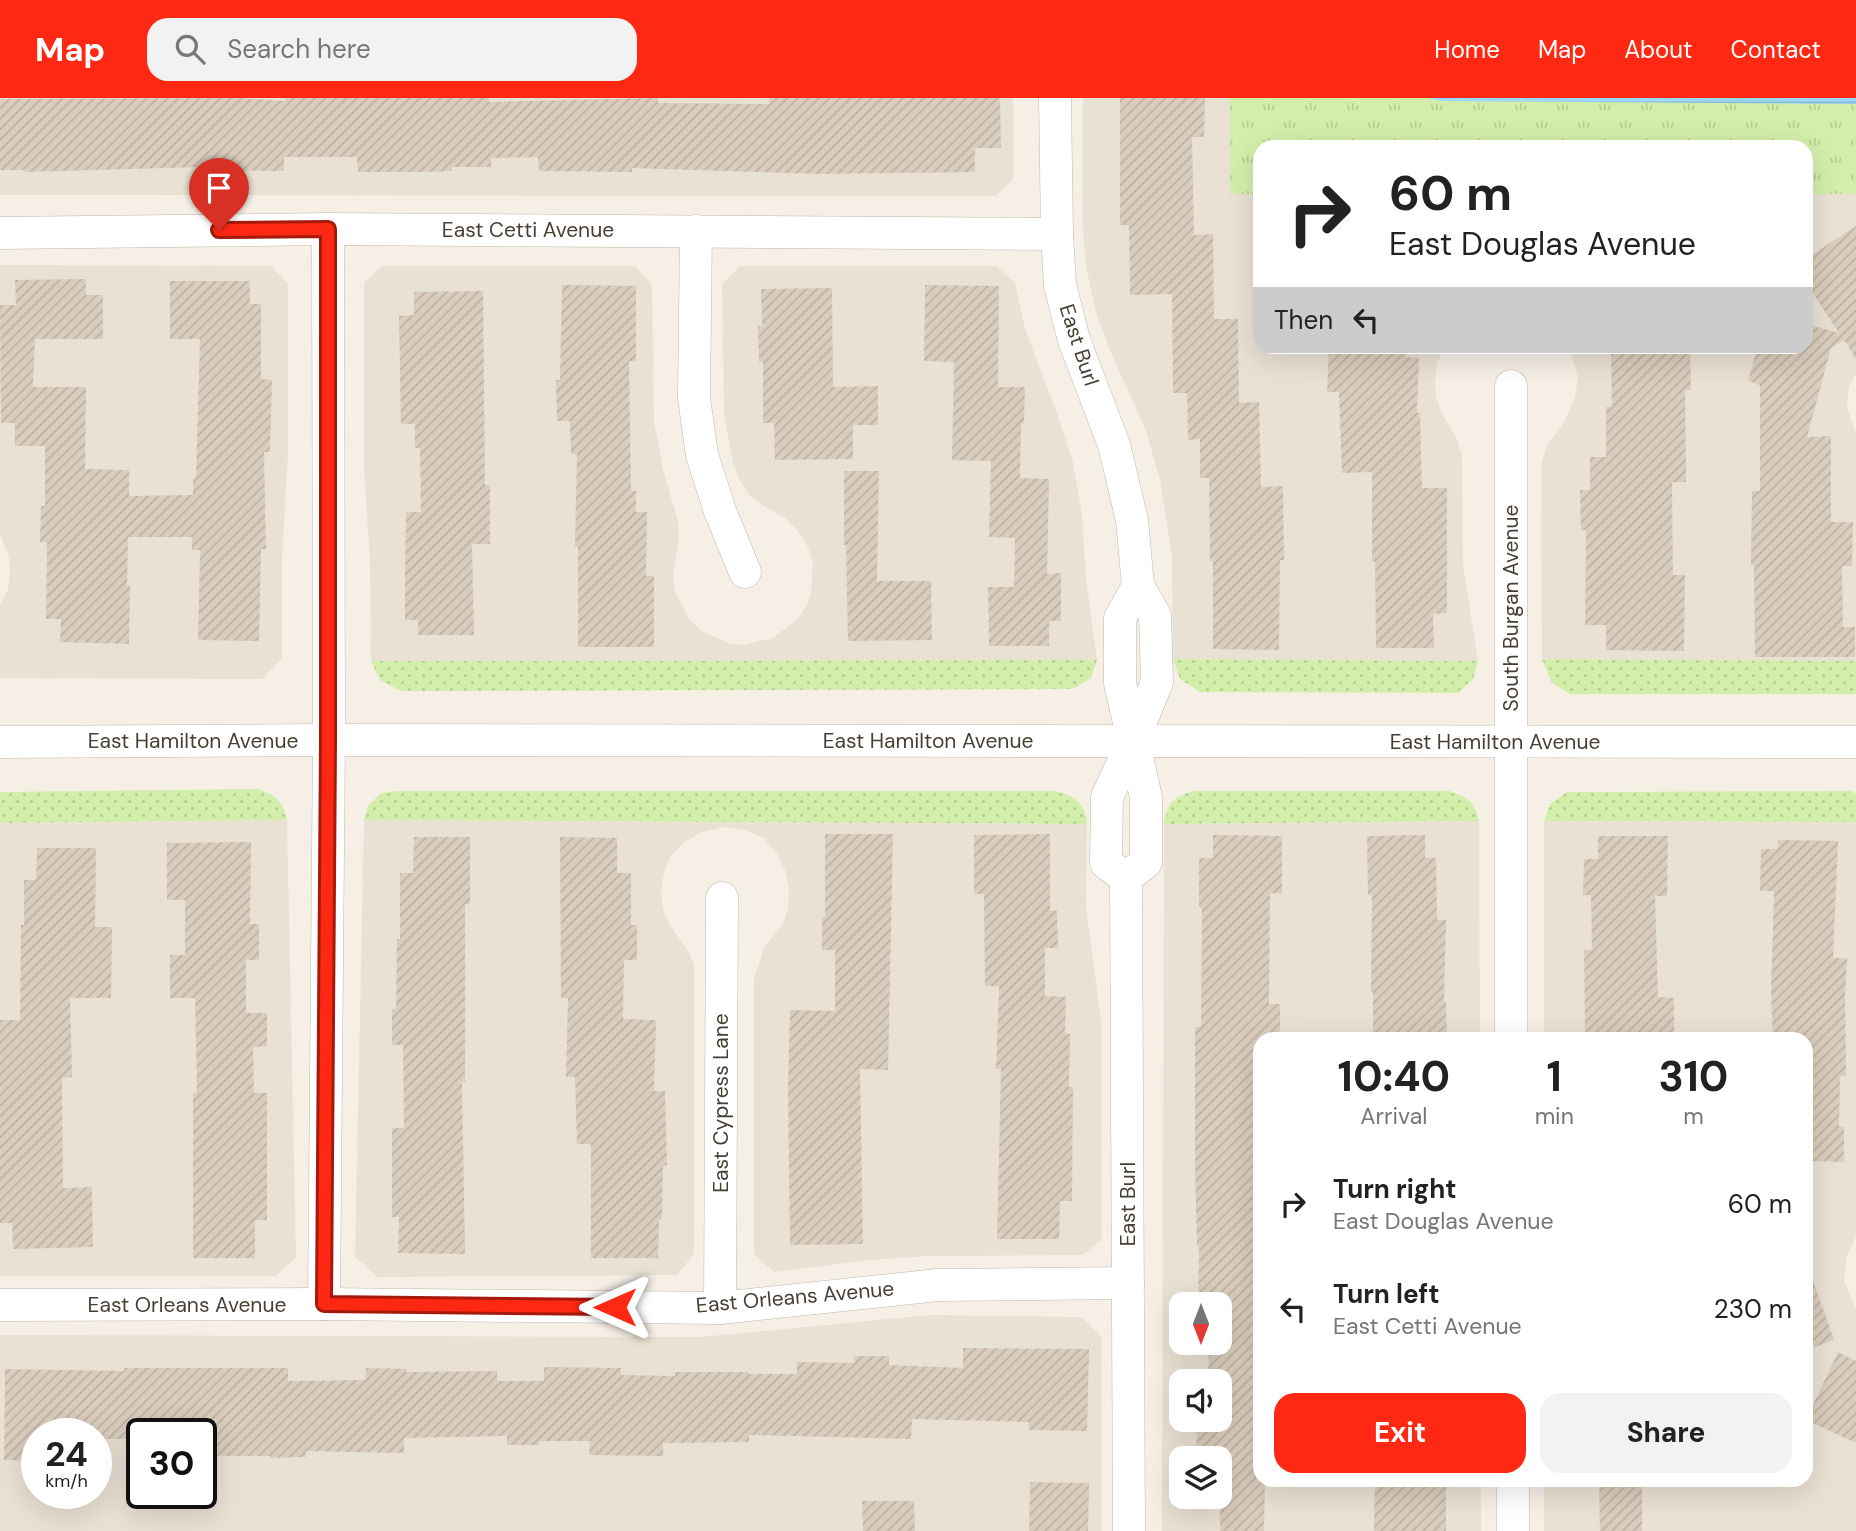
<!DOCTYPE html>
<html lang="en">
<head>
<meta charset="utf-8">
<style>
  body { margin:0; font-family:"DM Sans",sans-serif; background:#f2f2f2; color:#222; height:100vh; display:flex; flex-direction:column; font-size:26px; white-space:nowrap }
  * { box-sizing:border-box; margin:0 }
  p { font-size:23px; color:#767676 }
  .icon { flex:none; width:38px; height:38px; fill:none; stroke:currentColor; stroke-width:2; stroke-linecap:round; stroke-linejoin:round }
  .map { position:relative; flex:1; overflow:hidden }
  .details { position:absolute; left:1253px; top:934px; width:560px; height:455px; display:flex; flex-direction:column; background:#fff; border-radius:21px; box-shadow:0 7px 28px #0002 }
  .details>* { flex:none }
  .top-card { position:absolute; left:1253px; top:42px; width:560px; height:214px; border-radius:21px; box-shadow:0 7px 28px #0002; background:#fff; color:#222; overflow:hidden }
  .needle { width:46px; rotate:180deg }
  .fabs { position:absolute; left:1169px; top:1194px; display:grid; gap:14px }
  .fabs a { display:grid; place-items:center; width:63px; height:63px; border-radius:14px; background:#fff; box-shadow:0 7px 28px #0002; font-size:35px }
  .speed { position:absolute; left:21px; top:1320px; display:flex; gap:14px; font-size:35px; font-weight:700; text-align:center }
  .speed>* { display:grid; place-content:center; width:91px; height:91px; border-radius:50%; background:#fff; box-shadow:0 7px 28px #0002; line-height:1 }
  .speed small { font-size:18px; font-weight:400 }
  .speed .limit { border:4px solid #111; border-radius:10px; background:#fff; color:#111 }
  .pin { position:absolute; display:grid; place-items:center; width:60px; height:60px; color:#fff; margin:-72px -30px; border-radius:50% 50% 50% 0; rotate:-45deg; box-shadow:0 0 7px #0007 }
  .pin .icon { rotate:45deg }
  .me { position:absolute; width:77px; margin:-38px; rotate:270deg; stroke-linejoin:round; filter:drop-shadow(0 0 5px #0008) }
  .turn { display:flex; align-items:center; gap:24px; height:147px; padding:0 21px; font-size:32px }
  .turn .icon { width:91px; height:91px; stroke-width:2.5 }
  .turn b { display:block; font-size:49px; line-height:60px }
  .then { display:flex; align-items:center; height:66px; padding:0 21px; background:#0003; gap:14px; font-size:26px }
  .eta { display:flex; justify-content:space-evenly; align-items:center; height:119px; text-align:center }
  .eta b { font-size:42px; font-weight:700; line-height:49px }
  .button { display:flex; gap:14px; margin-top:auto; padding:14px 21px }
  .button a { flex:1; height:80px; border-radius:21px; background:#ff2813; color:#fff; font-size:28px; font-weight:700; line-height:80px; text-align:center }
  .button a+a { background:#f2f2f2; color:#222 }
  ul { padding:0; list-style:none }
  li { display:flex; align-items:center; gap:21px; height:105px; padding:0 21px }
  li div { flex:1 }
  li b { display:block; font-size:26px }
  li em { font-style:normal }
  header { display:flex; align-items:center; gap:42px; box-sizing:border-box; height:98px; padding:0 35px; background:#ff2813; color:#fff }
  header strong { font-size:33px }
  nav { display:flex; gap:38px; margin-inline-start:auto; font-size:24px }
  .search { width:490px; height:63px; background:#f2f2f2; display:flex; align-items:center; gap:18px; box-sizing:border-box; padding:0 24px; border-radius:21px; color:#767676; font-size:26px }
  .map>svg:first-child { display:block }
  .residential { fill:#e9e1d3; fill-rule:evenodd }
  .grass { fill:url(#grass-tufts) }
  .park { fill:url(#park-dots) }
  .water { fill:url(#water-rules) }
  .building { fill:url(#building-hatch) }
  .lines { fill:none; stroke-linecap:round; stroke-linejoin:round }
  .minor-casing { stroke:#c1b7a7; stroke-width:33 }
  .minor { stroke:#fff; stroke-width:32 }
  .route-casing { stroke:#a61a0c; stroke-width:18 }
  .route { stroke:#ff2813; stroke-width:12 }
  .labels { text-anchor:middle; stroke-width:5; stroke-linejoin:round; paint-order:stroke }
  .street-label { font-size:21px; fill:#483f34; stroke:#fff }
</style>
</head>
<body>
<header>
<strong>Map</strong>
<div class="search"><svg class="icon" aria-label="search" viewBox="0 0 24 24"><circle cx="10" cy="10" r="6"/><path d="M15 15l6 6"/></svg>Search here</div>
<nav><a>Home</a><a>Map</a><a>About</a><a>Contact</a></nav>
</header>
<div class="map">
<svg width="1856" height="1433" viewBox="0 0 1856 1433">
  <defs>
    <pattern id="grass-tufts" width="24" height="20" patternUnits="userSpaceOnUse" patternTransform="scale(1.75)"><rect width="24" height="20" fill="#d3eeaa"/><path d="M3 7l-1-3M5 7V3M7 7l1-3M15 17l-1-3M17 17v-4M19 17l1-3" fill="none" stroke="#b7cd93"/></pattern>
    <pattern id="park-dots" width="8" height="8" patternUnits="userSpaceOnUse" patternTransform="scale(1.75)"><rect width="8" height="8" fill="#d3eeaa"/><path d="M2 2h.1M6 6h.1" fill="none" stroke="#b7cd93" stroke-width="1.8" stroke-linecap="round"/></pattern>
    <pattern id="water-rules" width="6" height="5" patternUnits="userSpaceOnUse" patternTransform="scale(1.75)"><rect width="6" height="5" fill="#9cd8f8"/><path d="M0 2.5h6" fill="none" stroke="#88bad5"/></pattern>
    <pattern id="building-hatch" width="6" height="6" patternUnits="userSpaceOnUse" patternTransform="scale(1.75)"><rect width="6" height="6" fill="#dbcdbd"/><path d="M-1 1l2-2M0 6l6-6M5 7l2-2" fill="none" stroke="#bdb1a3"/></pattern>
  </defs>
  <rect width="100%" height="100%" fill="#f5efe6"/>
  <g class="residential">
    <polygon points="0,0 1013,0 1013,81 996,98 0,97"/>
    <polygon points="1083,0 1230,0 1230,96 1260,96 1260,248 1445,249 1437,265 1435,282 1436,298 1442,316 1457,341 1462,358 1463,467 1478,563 1173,561 1172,458 1160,382 1146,333 1109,250 1096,214 1086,168 1083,130"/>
    <polygon points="1806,96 1856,96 1856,275 1849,289 1847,310 1856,335 1856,563 1542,561 1541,368 1547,347 1562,328 1575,300 1578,279 1569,249 1806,248"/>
    <polygon points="0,167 271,168 288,185 288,356 282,460 282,561 262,581 0,580 0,507 8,491 10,475 9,460 0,436"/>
    <polygon points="382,168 635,168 652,186 654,323 663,372 678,423 679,441 673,478 675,494 689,521 700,532 728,545 743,547 773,540 797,522 806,509 811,495 813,464 807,447 798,433 785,420 762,407 750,398 740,383 733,365 724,316 722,186 740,168 996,168 1015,185 1025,231 1058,318 1073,365 1082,416 1086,481 1097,562 371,563 370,463 364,371 364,185"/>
    <polygon points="287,722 296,1159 276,1178 0,1178 0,725"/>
    <polygon points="364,722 1087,726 1086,809 1101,922 1101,1142 1082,1157 928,1158 870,1162 774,1174 754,1156 754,881 764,850 783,826 788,810 789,789 785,772 777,756 764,740 745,732 724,729 701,734 683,745 670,759 664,775 661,792 663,811 670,827 688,853 694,867 694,1156 677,1177 378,1179 355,1159"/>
    <path d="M1479,723L1480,941L1260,942V1382L1481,1383V1433H1162L1164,726ZM1181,1206H1220V1244H1181ZM1181,1283H1220V1321H1181ZM1181,1360H1220V1398H1181Z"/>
    <polygon points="1544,723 1856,724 1856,1138 1846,1161 1844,1183 1856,1212 1856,1433 1544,1433 1544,1383 1806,1382 1806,942 1544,941"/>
    <path d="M930,1217L1082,1219L1101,1238V1433H0V1237L701,1239ZM37,1335H96V1395H37ZM142,1335H201V1395H142Z"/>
  </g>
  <polygon class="grass" points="1230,0 1856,0 1856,96 1806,96 1806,49 1260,49 1260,96 1230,96"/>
  <g class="park">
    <polygon points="1173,561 1478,563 1473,581 1458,595 1200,594 1180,581"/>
    <polygon points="1542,561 1856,563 1856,596 1570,596 1552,585"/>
    <polygon points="1097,562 1091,580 1073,591 401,593 380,582 371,563"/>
    <path d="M258,691C276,697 283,703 287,722L0,725V694Z"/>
    <path d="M399,693H1055C1074,697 1086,706 1087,726L364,722L368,708L381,695Z"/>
    <path d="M1193,693H1449C1468,700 1474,702 1479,723L1164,726C1168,703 1172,701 1193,693Z"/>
    <polygon points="1851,693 1856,696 1856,724 1544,723 1550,706 1567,694"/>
  </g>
  <polygon class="water" points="1427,0 1856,0 1856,6 1443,3"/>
  <g class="building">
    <polygon points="236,0 285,3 285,0 489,0 489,4 658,0 658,5 769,6 769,0 1000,0 1001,50 975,50 975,74 820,76 632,70 632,74 539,73 538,59 491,60 491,69 452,69 452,73 418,74 358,74 357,59 284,59 284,73 201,72 201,69 25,74 25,72 0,72 0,1"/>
    <polygon points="1120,0 1205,0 1204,39 1192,39 1194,137 1213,136 1214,221 1238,221 1239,305 1259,304 1261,389 1283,388 1284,462 1280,462 1279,552 1213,551 1213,463 1210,463 1209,380 1200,380 1200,341 1188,342 1187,295 1173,295 1172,196 1130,197 1129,127 1120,127"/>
    <polygon points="1856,128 1856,261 1844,242 1831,250 1807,339 1831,338 1831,424 1853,424 1852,468 1842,468 1843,529 1855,529 1855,559 1755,559 1754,467 1751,467 1752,393 1760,393 1760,287 1748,283 1758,248 1806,248 1806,226 1839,235 1806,185 1806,161"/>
    <polygon points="86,181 86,197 103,197 103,241 35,241 33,289 86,289 85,371 129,372 129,398 193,397 193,380 196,379 200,241 170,241 170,183 250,183 250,206 261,206 261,281 272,282 270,354 264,354 266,451 261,451 259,543 198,542 200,452 192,452 192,439 128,439 127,487 130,487 129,546 60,544 61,521 46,521 47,444 40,444 41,408 45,408 45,348 15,348 15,325 1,325 0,207 16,207 15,182"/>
    <polygon points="562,187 636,188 636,263 629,263 631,393 636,393 636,414 647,414 646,478 654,478 654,549 578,549 578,449 575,449 577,356 571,356 570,323 557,323 556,282 560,282"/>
    <polygon points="925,187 999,188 998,289 1025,289 1024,325 1021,325 1020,380 1049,381 1047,476 1061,475 1061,523 1049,523 1049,548 989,548 988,489 1014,489 1015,440 989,439 991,363 952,362 954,264 924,263"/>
    <polygon points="832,190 833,289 878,288 878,327 853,327 853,361 775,362 774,325 763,325 763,264 759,264 758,228 762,228 761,191"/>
    <polygon points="483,193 485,387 490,387 490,446 472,446 474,537 418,537 418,522 405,522 405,478 406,414 421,414 420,350 415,350 415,326 401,326 399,218 414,217 414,194"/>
    <polygon points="1329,248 1406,248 1406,259 1419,260 1417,315 1420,315 1422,390 1447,390 1447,515 1433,516 1434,550 1376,550 1375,464 1372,463 1372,374 1342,375 1339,294 1327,294"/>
    <polygon points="1611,248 1690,248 1691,292 1685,292 1686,384 1672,384 1673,477 1685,477 1684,553 1606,552 1606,527 1585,527 1586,432 1581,432 1580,392 1590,392 1590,359 1606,359 1606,309 1612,309"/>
    <polygon points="844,373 879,373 877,483 931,483 932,542 848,543 846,447 844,447"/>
    <polygon points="825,736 893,736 888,972 860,971 863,1146 790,1147 788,992 790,912 835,913 835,852 822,852 822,819 825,819"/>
    <polygon points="1050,736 1050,813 1057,813 1058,850 1045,850 1045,898 1066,899 1065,936 1070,936 1069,989 1073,989 1072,1103 1060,1103 1059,1141 997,1141 1001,971 996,971 999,888 985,888 984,796 974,796 974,737"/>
    <polygon points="1213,737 1282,738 1282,796 1270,795 1269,906 1280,906 1280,942 1260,942 1260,1382 1265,1382 1264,1433 1220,1433 1220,1360 1196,1360 1197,1332 1220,1332 1220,1283 1208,1283 1209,1244 1220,1244 1220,1206 1198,1206 1199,1148 1197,1148 1195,1063 1195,929 1201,929 1202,810 1199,809 1199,760 1213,760"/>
    <polygon points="1425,737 1425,760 1436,760 1437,822 1446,822 1444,904 1446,904 1447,942 1373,942 1373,894 1371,894 1372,797 1368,797 1367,738"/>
    <polygon points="1598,738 1668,738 1667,798 1655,798 1658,899 1674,900 1674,942 1596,942 1596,934 1585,934 1584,852 1592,852 1591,797 1583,797 1584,761 1598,761"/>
    <polygon points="414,739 470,739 470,806 465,806 465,984 462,984 465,1156 398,1155 399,1119 392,1119 392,1030 404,1030 403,947 392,947 392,911 396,911 397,841 400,841 400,775 413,775"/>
    <polygon points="560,739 617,740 617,775 631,775 631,827 637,827 637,862 624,862 623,921 656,922 654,993 665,993 667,1067 663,1068 662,1122 659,1122 658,1160 591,1160 591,1046 577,1046 575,979 566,979 568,900 561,900"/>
    <polygon points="1778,742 1838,743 1833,860 1847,860 1845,895 1846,978 1840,978 1839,1028 1844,1029 1844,1064 1806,1063 1806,942 1773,942 1771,894 1774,793 1760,793 1761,751 1777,751"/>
    <polygon points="251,744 250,826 259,826 259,862 246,862 246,915 267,915 267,948 253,949 254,995 267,995 267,1122 255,1122 255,1160 193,1160 193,995 197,995 195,900 170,900 170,857 185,857 185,802 167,802 167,745"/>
    <polygon points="37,750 96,750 95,829 112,829 111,900 70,900 72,979 62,980 63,1090 92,1089 93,1149 13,1151 12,1125 0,1125 0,922 20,922 21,827 24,827 24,782 36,782"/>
    <polygon points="1806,1174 1810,1174 1834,1242 1806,1252"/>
    <polygon points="963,1250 1089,1251 1087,1333 1029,1332 1029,1324 912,1321 911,1341 749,1337 749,1344 663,1345 663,1358 589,1357 590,1343 539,1343 539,1347 507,1347 507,1338 404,1340 404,1355 306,1353 306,1359 270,1360 270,1358 217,1358 217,1341 201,1341 201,1335 142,1335 142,1341 96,1341 96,1335 37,1335 37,1363 4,1362 5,1271 124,1273 124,1270 288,1270 288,1283 365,1282 366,1270 406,1271 406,1274 497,1273 497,1283 544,1283 544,1269 621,1270 621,1277 675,1278 675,1274 748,1274 748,1276 797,1276 797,1264 854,1265 854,1258 889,1258 889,1267 963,1270"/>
    <polygon points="1838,1254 1856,1263 1856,1345 1806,1322"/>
    <polygon points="1375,1382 1446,1382 1446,1433 1374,1433"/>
    <polygon points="1599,1382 1642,1382 1642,1433 1600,1433"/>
    <polygon points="1030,1384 1089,1385 1088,1433 1029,1433"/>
    <polygon points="862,1403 914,1403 915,1433 863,1433"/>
  </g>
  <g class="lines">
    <defs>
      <g id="minor">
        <polyline points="1055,0 1057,136 1060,187 1074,242 1114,347 1132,422 1138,488 1155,517 1157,584 1133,643 1107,699 1106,765 1126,780"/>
        <polyline points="696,133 694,300 702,357 720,413 745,474"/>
        <polyline points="0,135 328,131 1057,136"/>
        <polyline points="1511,288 1511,942"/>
        <polyline points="0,644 329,642 1856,644"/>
        <polyline points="1126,780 1129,1433"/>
        <polyline points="1126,780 1146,764 1146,699 1120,585 1120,520 1138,488"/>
        <polyline points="324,1206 329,642 328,131"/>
        <polyline points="0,1207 324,1206 720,1210 938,1187 1128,1185"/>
        <polyline points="720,1210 722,800"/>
        <polyline points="1513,1382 1513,1433"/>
      </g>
    </defs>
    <use href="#minor" class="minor-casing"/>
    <use href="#minor" class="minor"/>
  </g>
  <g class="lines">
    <defs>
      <polyline id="route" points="219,132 328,131 328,642 324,1206 615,1209"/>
    </defs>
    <use href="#route" class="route-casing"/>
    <use href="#route" class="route"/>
  </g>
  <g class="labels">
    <g class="street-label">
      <text x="528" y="139">East Cetti Avenue</text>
      <text transform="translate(1079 247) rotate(72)" y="7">East Burl</text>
      <text transform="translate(1511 510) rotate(-90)" y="7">South Burgan Avenue</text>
      <text x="193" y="650">East Hamilton Avenue</text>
      <text x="928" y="650">East Hamilton Avenue</text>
      <text x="1495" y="651">East Hamilton Avenue</text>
      <text transform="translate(721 1005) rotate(-90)" y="7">East Cypress Lane</text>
      <text transform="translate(1128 1106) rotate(-90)" y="7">East Burl</text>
      <text transform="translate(795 1199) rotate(-5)" y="7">East Orleans Avenue</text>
      <text x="187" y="1214">East Orleans Avenue</text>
    </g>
  </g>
</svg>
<div class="fabs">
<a><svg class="needle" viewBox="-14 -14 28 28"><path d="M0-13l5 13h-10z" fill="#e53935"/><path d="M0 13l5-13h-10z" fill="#767676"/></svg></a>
<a><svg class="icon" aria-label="sound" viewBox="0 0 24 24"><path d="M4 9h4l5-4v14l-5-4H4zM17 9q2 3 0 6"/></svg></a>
<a><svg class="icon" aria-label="layers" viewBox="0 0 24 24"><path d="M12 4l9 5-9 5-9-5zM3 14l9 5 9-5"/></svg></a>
</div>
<div class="speed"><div>24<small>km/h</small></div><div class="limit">30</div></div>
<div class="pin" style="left:219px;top:132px;background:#d93025"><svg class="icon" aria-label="arrive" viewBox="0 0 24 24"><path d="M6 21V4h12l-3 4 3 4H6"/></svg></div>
<svg class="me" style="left:615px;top:1209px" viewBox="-20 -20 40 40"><path d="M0-17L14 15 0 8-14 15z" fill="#ff2813" stroke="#fff" stroke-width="4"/></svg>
<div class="top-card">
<div class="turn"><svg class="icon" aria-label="right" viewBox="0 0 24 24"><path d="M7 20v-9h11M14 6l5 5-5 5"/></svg><div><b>60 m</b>East Douglas Avenue</div></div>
<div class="then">Then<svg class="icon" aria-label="left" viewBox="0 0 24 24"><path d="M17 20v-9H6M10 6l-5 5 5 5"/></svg></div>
</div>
<section class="details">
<div class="eta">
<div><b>10:40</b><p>Arrival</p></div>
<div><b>1</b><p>min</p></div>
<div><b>310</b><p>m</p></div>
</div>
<ul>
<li><svg class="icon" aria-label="right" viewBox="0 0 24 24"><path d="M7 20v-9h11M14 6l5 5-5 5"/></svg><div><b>Turn right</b><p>East Douglas Avenue</p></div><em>60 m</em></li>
<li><svg class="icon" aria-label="left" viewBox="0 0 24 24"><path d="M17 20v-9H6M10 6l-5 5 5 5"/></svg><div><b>Turn left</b><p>East Cetti Avenue</p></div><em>230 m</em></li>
</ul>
<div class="button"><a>Exit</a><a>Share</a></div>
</section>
</div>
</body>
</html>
